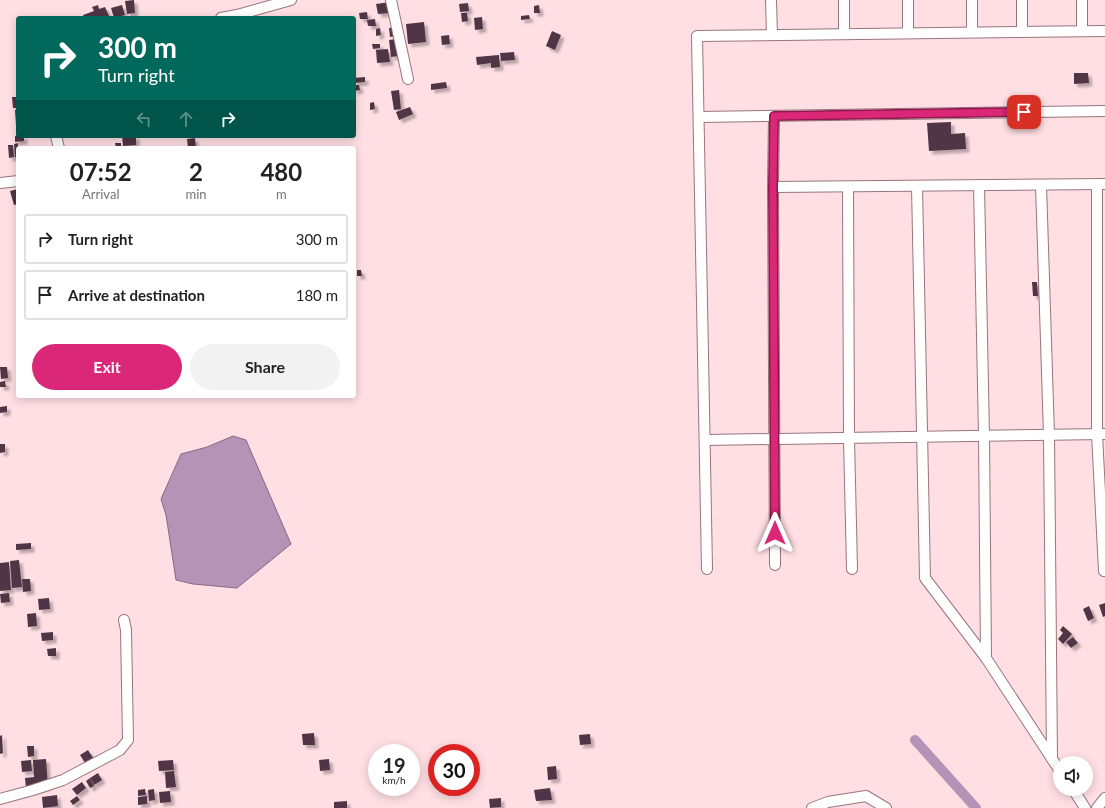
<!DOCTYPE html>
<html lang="en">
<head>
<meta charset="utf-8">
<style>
  body { margin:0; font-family:Lato,sans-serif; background:#f2f2f2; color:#222; height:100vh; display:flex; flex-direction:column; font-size:15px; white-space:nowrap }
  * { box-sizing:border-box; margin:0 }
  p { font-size:13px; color:#767676 }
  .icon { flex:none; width:22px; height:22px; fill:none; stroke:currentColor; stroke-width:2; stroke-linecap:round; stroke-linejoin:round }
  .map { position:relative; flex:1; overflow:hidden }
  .side { position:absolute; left:16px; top:146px; width:340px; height:252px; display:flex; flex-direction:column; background:#fff; border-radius:4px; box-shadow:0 2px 10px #0003 }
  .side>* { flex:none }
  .banner { position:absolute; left:16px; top:16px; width:340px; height:122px; border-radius:4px; box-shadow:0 2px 10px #0003; background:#00695c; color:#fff; overflow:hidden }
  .controls { position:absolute; left:1053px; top:756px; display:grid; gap:8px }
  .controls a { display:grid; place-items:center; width:40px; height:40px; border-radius:50%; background:#fff; box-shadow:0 2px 10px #0003; font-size:20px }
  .speed { position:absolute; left:368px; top:744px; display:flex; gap:8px; font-size:20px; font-weight:700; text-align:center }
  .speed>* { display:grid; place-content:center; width:52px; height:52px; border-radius:50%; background:#fff; box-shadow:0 2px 10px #0003; line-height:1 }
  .speed small { font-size:10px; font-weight:400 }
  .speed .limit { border:6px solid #d22; background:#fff; color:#111 }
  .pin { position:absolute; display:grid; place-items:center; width:34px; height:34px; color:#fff; margin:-17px; border-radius:8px; box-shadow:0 2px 6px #0006 }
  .me { position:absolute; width:44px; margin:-22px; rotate:0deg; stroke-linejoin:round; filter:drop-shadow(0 0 3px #0008) }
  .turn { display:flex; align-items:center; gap:14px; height:84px; padding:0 16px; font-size:18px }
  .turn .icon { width:52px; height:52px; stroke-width:2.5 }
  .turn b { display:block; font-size:28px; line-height:34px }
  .lanes { display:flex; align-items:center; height:38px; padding:0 16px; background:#0003; justify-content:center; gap:20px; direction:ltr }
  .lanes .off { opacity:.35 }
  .eta { display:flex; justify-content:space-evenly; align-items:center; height:68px; text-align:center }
  .eta b { font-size:24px; font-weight:700; line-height:28px }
  .action { display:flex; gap:8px; margin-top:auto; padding:8px 16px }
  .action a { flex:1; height:46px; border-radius:24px; background:#db2777; color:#fff; font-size:16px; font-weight:700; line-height:46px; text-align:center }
  .action a+a { background:#f2f2f2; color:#222 }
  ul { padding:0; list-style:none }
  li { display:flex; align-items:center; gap:12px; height:50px; margin:0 8px 6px; padding:0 8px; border:2px solid #e0e0e0; border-radius:4px }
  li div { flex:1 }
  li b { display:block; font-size:15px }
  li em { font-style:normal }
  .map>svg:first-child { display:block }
  .water { fill:#b593b7; stroke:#856a84 }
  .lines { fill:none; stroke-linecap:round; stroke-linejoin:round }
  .canal { stroke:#b593b7; stroke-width:10 }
  .building { fill:#503644; filter:url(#shadow) }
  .street-casing { stroke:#98757b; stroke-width:12 }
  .street { stroke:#fff; stroke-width:10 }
  .route-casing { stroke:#8e194d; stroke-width:10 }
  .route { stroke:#db2777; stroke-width:7 }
</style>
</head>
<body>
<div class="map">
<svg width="1105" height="808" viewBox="0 0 1105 808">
  <defs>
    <filter id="shadow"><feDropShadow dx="3.5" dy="3.5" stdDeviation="1" flood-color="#0004"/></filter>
  </defs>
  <rect width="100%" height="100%" fill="#ffdfe4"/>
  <polygon class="water" points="233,436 246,440 291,544 237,588 193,584 176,580 166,515 161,499 181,454 207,447"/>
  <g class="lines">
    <polyline class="canal" points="915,740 976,808"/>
  </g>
  <g class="building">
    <polygon points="134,0 135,13 127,14 125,1"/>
    <polygon points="390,2 391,13 378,14 376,4"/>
    <polygon points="468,3 469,11 460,12 459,4"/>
    <polygon points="98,5 99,9 105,7 110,18 84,18 83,15 94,11 92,7"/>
    <polygon points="122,5 125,15 114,18 111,8"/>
    <polygon points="539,5 540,13 534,13 534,6"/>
    <polygon points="367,12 368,19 360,19 359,13"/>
    <polygon points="461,13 467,13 468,21 462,22"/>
    <polygon points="529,15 530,19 521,20 521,16"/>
    <polygon points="482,17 483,29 475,30 474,18"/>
    <polygon points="375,19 376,26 368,26 367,20"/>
    <polygon points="424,22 426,42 408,44 406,24"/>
    <polygon points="394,27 395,36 390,37 389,28"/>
    <polygon points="380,28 381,35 376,36 376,29"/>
    <polygon points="552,31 561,35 555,50 546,46"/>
    <polygon points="449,35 450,44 442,45 441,36"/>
    <polygon points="396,39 398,56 391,57 389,40"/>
    <polygon points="372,44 380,44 380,48 373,49"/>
    <polygon points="388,49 390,62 377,63 376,50"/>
    <polygon points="514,52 515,60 501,61 500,53"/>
    <polygon points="499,55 500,67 491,68 491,63 477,65 476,57"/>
    <polygon points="1074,73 1088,73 1089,83 1074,84"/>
    <polygon points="365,77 365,82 354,83 354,78"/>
    <polygon points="446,82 447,88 431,90 431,84"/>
    <polygon points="354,85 359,85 360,90 354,91"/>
    <polygon points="399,90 401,109 394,110 391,91"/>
    <polygon points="12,97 18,97 18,108 13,108"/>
    <polygon points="374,102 375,109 370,110 370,103"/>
    <polygon points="410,107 413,114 399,120 396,112"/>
    <polygon points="15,110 18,110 18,125 16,125"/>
    <polygon points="951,122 951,134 965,133 966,149 929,151 927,123"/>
    <polygon points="15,136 24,136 24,141 15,142"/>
    <polygon points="122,136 136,136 136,145 123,146"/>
    <polygon points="195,138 196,148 188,148 187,139"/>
    <polygon points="18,143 18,157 15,157 14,144"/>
    <polygon points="115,143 121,143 121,148 116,148"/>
    <polygon points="8,145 13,145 14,157 9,158"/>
    <polygon points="18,189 18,204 14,205 10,191"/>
    <polygon points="357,270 361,270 362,276 357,276"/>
    <polygon points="1032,282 1037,282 1038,296 1033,296"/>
    <polygon points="0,367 7,367 8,378 1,379"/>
    <polygon points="5,381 6,387 0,387 0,382"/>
    <polygon points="7,406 7,412 0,413 0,407"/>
    <polygon points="0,444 5,444 5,452 0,453"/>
    <polygon points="31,543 31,549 16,550 16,544"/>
    <polygon points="19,560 22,587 12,588 10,561"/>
    <polygon points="9,562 11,590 0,591 0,563"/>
    <polygon points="22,579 30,579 31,591 23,592"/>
    <polygon points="9,593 10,602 1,603 0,594"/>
    <polygon points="49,598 50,609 39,610 38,599"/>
    <polygon points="1105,603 1105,616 1103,617 1099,605"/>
    <polygon points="1089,606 1094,618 1088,621 1083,609"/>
    <polygon points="36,613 37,626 28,627 27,614"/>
    <polygon points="1063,626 1072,634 1063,644 1058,639 1063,633 1060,630"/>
    <polygon points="53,632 53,640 42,641 41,633"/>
    <polygon points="1073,637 1078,643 1071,648 1066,642"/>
    <polygon points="56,648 56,656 48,656 47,649"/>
    <polygon points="314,733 315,745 303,745 302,734"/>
    <polygon points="590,734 591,744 580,745 579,735"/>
    <polygon points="2,735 3,753 0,754 0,736"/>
    <polygon points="27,746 34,746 34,756 28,757"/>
    <polygon points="88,750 95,761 87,766 80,755"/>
    <polygon points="46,759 48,787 26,789 25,778 34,777 33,760"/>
    <polygon points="329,759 330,770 320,771 319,760"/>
    <polygon points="31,760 32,771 22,772 21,761"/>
    <polygon points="173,760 174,770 159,771 158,761"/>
    <polygon points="556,766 557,779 548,780 547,767"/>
    <polygon points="174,771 176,787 166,788 165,772"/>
    <polygon points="98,773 102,780 94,785 90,778"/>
    <polygon points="90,778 94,786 90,788 86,781"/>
    <polygon points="82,782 86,788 77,795 72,789"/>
    <polygon points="550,788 552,800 536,801 534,790"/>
    <polygon points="145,789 146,795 138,796 138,790"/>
    <polygon points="154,789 155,800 149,801 148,790"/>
    <polygon points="170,791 171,802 160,803 159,792"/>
    <polygon points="57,795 58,806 43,808 42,797"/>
    <polygon points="77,796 80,800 73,805 70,801"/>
    <polygon points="147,796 147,804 138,805 138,797"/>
    <polygon points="501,798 501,807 490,808 489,799"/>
    <polygon points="347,801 347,808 334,808 334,802"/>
  </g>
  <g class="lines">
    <defs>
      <g id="street">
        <polyline points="391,0 408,79"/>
        <polyline points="771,0 772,35"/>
        <polyline points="844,0 844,34"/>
        <polyline points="908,0 908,33"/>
        <polyline points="972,0 972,32"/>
        <polyline points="1022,0 1022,32"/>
        <polyline points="1082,0 1082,31"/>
        <polyline points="221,18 237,15 291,0"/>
        <polyline points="774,116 773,187 775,565"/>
        <polyline points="699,117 1105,111"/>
        <polyline points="56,136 59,148"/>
        <polyline points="0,183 18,181"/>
        <polyline points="1097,184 1097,434 1104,571"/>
        <polyline points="979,185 984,436 986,658"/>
        <polyline points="1041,185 1049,435 1052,759"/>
        <polyline points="917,186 925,578 986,658 1060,771"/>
        <polyline points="773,187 1105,184"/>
        <polyline points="848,187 849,438 852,569"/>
        <polyline points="705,440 1105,434"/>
        <polyline points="707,569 697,36 1105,31"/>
        <polyline points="1073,789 1085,808"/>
        <polyline points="0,799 33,790 63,780 120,750 128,740 126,630 124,620"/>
        <polyline points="812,808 828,802 866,796 886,808"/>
        <polyline points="1097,808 1105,798"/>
      </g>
    </defs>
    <use href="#street" class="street-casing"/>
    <use href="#street" class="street"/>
  </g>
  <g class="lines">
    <defs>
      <polyline id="route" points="775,533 773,187 774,116 1024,112"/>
    </defs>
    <use href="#route" class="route-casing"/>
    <use href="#route" class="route"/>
  </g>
</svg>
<div class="controls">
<a><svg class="icon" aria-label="sound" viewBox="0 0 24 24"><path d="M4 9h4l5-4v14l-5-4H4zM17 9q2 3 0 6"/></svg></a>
</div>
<div class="speed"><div>19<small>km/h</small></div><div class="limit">30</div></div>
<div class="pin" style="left:1024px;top:112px;background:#d93025"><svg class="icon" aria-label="arrive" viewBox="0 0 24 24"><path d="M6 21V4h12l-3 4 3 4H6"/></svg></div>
<svg class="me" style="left:775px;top:533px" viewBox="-20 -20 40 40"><path d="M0-17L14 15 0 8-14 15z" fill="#db2777" stroke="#fff" stroke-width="4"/></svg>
<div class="banner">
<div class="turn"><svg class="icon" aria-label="right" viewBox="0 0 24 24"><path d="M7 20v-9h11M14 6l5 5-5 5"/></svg><div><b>300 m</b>Turn right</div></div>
<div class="lanes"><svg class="icon off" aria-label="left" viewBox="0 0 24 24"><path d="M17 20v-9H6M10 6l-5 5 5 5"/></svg><svg class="icon off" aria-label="ahead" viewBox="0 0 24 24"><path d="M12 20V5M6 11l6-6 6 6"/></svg><svg class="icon" aria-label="right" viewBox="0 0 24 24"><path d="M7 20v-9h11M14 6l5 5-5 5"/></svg></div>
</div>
<section class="side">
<div class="eta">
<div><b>07:52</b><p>Arrival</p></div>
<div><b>2</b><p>min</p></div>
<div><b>480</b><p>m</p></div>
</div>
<ul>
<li><svg class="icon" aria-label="right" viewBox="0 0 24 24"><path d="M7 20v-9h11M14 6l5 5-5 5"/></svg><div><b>Turn right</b></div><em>300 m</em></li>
<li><svg class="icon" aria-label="arrive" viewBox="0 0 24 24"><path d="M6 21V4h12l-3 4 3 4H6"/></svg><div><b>Arrive at destination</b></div><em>180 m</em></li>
</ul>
<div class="action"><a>Exit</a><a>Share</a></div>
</section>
</div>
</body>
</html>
